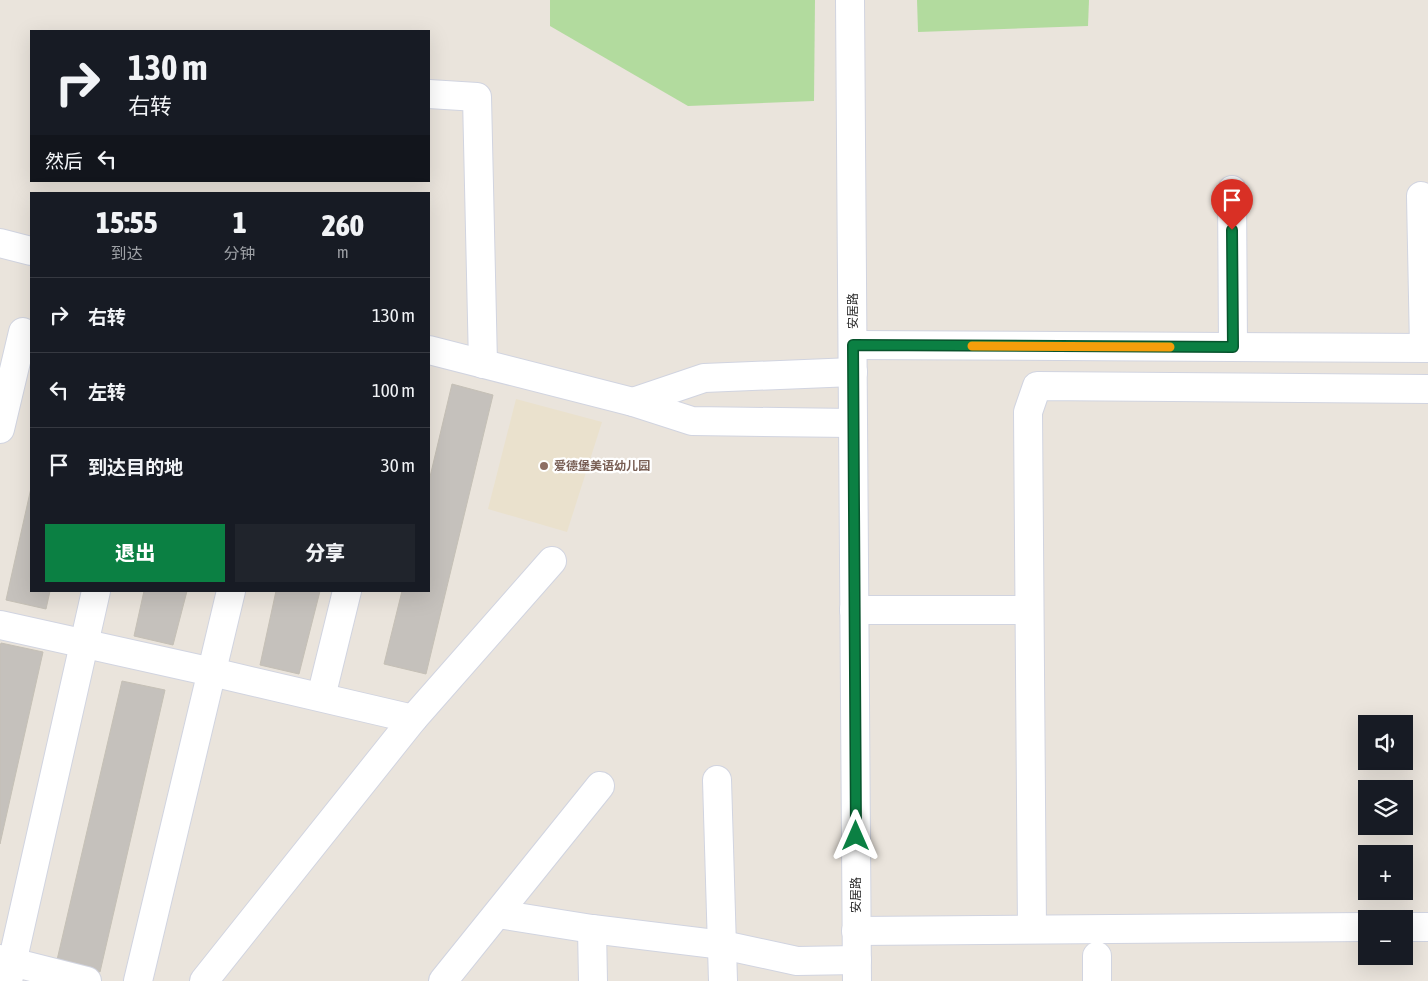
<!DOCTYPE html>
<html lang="zh">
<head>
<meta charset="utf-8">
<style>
  body { margin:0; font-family:"Asap Condensed","Noto Sans SC",sans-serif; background:#20242c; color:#f1f3f6; height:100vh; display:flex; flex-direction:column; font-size:19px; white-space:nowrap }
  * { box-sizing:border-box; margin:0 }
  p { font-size:16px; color:#9ea1a6 }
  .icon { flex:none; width:28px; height:28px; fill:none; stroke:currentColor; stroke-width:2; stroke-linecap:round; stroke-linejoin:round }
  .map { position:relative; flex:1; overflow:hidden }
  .details { position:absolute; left:30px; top:192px; width:400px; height:400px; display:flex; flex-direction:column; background:#171b24; border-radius:0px; box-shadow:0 5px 20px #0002 }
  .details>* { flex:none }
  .top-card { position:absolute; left:30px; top:30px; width:400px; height:152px; border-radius:0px; box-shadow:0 5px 20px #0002; background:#171b24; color:#f1f3f6; overflow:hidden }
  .buttons { position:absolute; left:1358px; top:715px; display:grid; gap:10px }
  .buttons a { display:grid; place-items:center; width:55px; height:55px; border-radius:0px; background:#171b24; box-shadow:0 5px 20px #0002; font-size:25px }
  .pin { position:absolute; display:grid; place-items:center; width:42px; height:42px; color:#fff; margin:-51px -21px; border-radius:50% 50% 50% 0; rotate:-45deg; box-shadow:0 0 5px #0007 }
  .pin .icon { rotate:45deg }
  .me { position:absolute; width:55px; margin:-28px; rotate:0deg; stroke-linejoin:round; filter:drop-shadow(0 0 4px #0008) }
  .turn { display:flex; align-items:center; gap:18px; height:105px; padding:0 15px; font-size:22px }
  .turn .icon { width:65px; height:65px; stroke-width:2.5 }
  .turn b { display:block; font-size:35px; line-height:42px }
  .then { display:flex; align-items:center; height:48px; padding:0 15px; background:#0003; gap:10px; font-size:19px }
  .eta { display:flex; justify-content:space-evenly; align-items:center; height:85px; text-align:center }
  .eta b { font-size:30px; font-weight:800; line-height:35px }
  .cta { display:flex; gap:10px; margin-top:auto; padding:10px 15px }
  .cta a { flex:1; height:58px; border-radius:0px; background:#0b8043; color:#fff; font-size:20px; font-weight:800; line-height:58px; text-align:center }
  .cta a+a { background:#20242c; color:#f1f3f6 }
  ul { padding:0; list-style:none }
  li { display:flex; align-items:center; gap:15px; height:75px; padding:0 15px; border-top:1px solid #363941 }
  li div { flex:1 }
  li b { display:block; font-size:19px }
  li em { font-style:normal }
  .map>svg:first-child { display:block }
  .education { fill:#eae1cd }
  .green { fill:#b2db9e }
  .building { fill:#c5c1bc; stroke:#c5c0b6 }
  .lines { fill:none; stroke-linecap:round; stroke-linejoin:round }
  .minor-casing { stroke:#d1d4e0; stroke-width:30 }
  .tertiary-casing { stroke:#d1d4e0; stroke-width:30 }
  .minor { stroke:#fff; stroke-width:28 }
  .tertiary { stroke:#fff; stroke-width:28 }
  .route-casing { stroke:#07532c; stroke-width:12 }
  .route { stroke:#0b8043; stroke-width:9 }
  .slow { stroke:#f59e0b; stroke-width:9 }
  .education-dot { fill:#8d6e63; stroke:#fff; stroke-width:2 }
  .labels { text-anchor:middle; stroke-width:4.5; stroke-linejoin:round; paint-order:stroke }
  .street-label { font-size:12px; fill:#292929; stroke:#fff }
  .education-label { font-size:12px; font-weight:bold; fill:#785e54; stroke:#fff; text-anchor:start }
</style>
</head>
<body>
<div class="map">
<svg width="1428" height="981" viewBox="0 0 1428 981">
  <rect width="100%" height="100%" fill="#eae4dc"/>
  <polygon class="education" points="516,399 602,422 567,532 488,509"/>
  <g class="green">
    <polygon points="550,0 815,0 814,101 688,106 550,26"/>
    <polygon points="917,0 1089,0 1088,26 918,32"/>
  </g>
  <g class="building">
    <polygon points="452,384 493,395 426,674 384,664 402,591 429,591 429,481"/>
    <polygon points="31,488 31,591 50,591 46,609 6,600"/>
    <polygon points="144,591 187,591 173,645 134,636"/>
    <polygon points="276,591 320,591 299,674 260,665"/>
    <polygon points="1,643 43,652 0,844 0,646"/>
    <polygon points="122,681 165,690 100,972 57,960"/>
  </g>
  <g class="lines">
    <defs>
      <g id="minor">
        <polyline points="429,94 477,97 483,364"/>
        <polyline points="1232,190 1233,347"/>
        <polyline points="1421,196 1424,348"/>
        <polyline points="0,243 31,251"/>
        <polyline points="853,345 1428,348"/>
        <polyline points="429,350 633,402 692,421 852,423"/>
        <polyline points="633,402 704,378 853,372"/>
        <polyline points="0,429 23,332"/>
        <polyline points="854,610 1029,610"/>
        <polyline points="0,625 212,672 413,719"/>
        <polyline points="321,697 347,591"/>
        <polyline points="717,780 723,981"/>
        <polyline points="498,914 592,929 723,945 797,961 857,960"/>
        <polyline points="1404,927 1428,927"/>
        <polyline points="592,929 593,981"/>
        <polyline points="1032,929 1028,412 1037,386 1428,389"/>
        <polyline points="856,931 1366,927"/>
        <polyline points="1097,956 1097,981"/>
        <polyline points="0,959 87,981"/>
        <polyline points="8,981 96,591"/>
        <polyline points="138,981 231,591"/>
        <polyline points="204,981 413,719 552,561"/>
        <polyline points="443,981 600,786"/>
      </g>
      <polyline id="tertiary" points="850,0 857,981"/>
    </defs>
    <use href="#minor" class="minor-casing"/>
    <use href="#tertiary" class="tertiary-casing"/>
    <use href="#minor" class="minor"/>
    <use href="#tertiary" class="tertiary"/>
  </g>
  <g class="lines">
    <defs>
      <polyline id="route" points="856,836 853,345 1233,347 1232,230"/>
    </defs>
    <use href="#route" class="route-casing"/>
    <use href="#route" class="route"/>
    <polyline class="slow" points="972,346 1170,347"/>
  </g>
  <circle class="education-dot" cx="544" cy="466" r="5"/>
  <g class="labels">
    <g class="street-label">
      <text transform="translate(853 311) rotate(-90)" y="4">安居路</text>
      <text transform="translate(856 895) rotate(-90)" y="4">安居路</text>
    </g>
    <g class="education-label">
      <text x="554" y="470">爱德堡美语幼儿园</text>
    </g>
  </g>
</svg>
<div class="buttons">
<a><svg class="icon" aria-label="sound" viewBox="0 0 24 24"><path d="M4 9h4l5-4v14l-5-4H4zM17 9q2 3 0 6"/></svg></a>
<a><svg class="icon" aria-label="layers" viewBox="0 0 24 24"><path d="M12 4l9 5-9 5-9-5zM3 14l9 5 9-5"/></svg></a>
<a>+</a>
<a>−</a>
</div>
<div class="pin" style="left:1232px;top:230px;background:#d93025"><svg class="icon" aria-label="arrive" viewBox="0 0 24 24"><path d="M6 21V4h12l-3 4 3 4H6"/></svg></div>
<svg class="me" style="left:856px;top:836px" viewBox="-20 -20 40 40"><path d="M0-17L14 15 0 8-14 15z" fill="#0b8043" stroke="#fff" stroke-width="4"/></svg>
<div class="top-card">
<div class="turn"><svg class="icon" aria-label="right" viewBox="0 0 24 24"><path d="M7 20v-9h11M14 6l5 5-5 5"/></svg><div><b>130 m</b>右转</div></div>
<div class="then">然后<svg class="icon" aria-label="left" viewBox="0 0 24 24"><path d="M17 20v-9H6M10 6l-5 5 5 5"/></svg></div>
</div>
<section class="details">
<div class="eta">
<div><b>15:55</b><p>到达</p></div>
<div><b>1</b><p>分钟</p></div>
<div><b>260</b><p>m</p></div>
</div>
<ul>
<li><svg class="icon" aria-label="right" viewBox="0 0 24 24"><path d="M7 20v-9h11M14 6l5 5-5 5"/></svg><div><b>右转</b></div><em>130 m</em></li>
<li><svg class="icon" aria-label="left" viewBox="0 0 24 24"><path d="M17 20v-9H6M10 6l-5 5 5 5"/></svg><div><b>左转</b></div><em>100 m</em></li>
<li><svg class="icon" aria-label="arrive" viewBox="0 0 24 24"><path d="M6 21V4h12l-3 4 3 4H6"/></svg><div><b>到达目的地</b></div><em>30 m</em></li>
</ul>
<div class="cta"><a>退出</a><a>分享</a></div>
</section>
</div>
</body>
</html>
